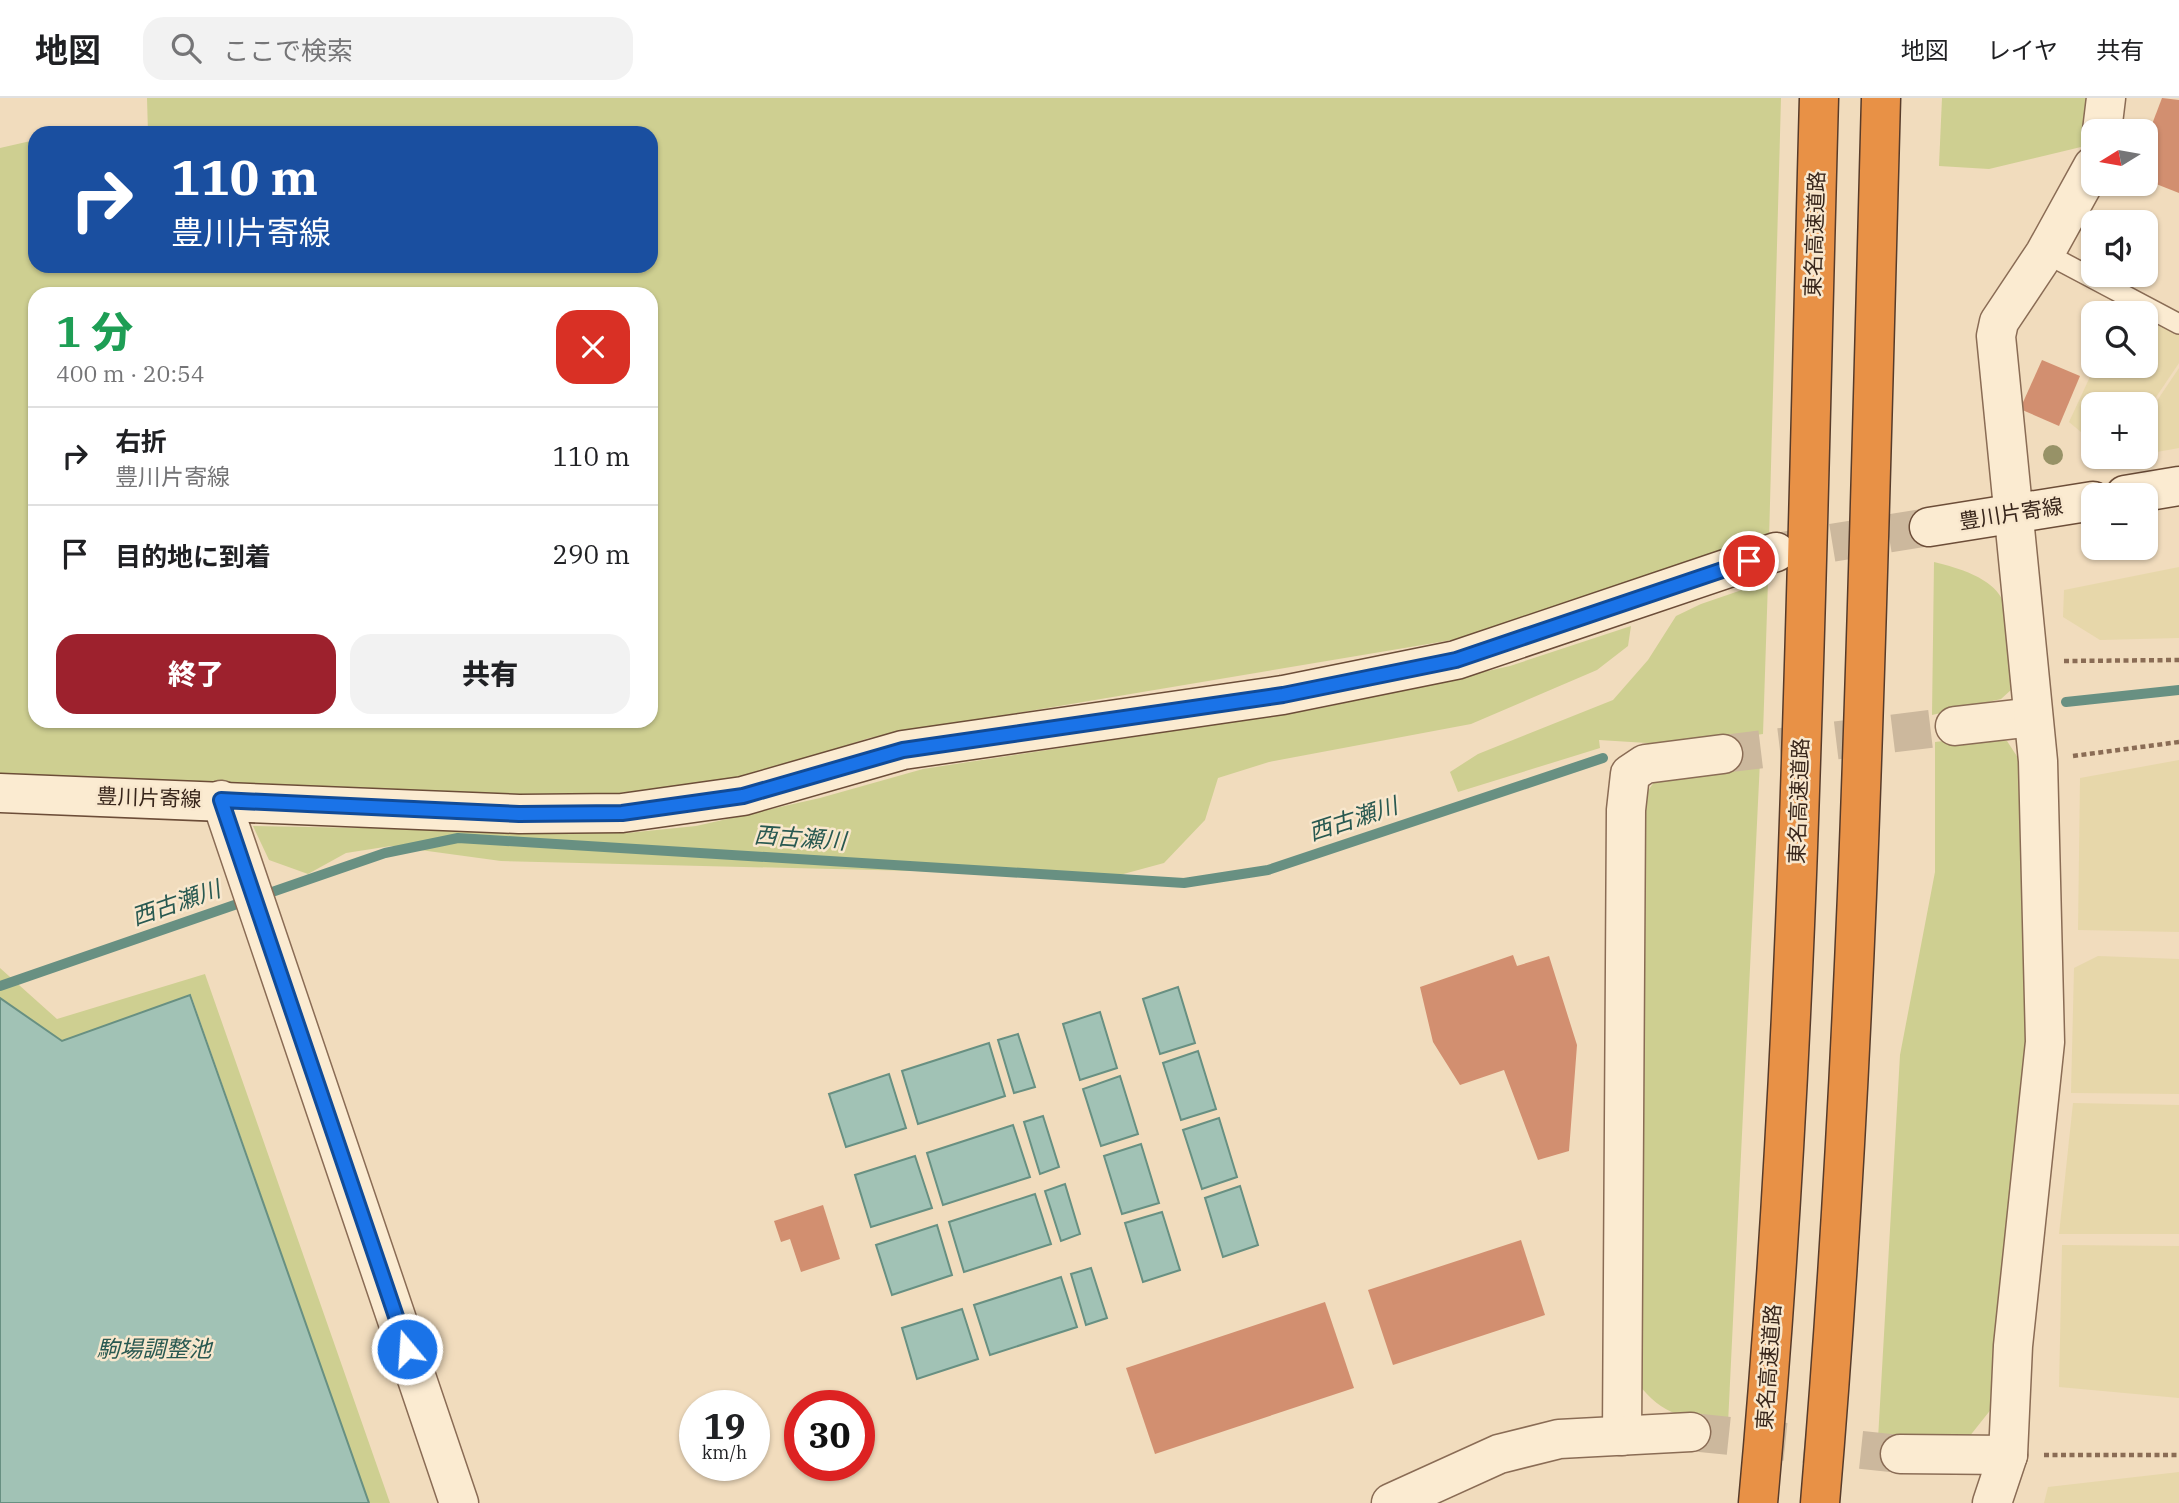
<!DOCTYPE html>
<html lang="ja">
<head>
<meta charset="utf-8">
<style>
  body { margin:0; font-family:"IBM Plex Serif","Noto Sans JP",serif; background:#f2f2f2; color:#202124; height:100vh; display:flex; flex-direction:column; font-size:26px; white-space:nowrap }
  * { box-sizing:border-box; margin:0 }
  p { font-size:23px; color:#757577 }
  .icon { flex:none; width:38px; height:38px; fill:none; stroke:currentColor; stroke-width:2; stroke-linecap:round; stroke-linejoin:round }
  .map { position:relative; flex:1; overflow:hidden }
  .sheet { position:absolute; left:28px; top:189px; width:630px; height:441px; display:flex; flex-direction:column; background:#fff; border-radius:21px; box-shadow:0 2px 5px #0004 }
  .sheet>* { flex:none }
  .guide { position:absolute; left:28px; top:28px; width:630px; height:147px; border-radius:21px; box-shadow:0 2px 5px #0004; background:#1a4fa0; color:#fff; overflow:hidden }
  .needle { width:46px; rotate:259deg }
  .tools { position:absolute; left:2081px; top:21px; display:grid; gap:14px }
  .tools a { display:grid; place-items:center; width:77px; height:77px; border-radius:14px; background:#fff; box-shadow:0 2px 5px #0004; font-size:35px }
  .speed { position:absolute; left:679px; top:1292px; display:flex; gap:14px; font-size:35px; font-weight:700; text-align:center }
  .speed>* { display:grid; place-content:center; width:91px; height:91px; border-radius:50%; background:#fff; box-shadow:0 2px 5px #0004; line-height:1 }
  .speed small { font-size:18px; font-weight:400 }
  .speed .limit { border:10px solid #d22; background:#fff; color:#111 }
  .pin { position:absolute; display:grid; place-items:center; width:60px; height:60px; color:#fff; margin:-30px; border:4px solid #fff; border-radius:50%; box-shadow:0 2px 7px #0007 }
  .me { position:absolute; width:77px; margin:-38px; rotate:342deg; stroke-linejoin:round; filter:drop-shadow(0 0 5px #0008) }
  .turn { display:flex; align-items:center; gap:24px; height:147px; padding:0 28px; font-size:32px }
  .turn .icon { width:91px; height:91px; stroke-width:2.5 }
  .turn b { display:block; font-size:49px; line-height:60px }
  .round { display:grid; place-items:center; flex:none; width:74px; height:74px; border-radius:21px; background:#f2f2f2 }
  .head { display:flex; align-items:center; justify-content:space-between; height:119px; padding:0 28px }
  h1 { font-size:42px; font-weight:800; line-height:52px; color:#1e9e55 }
  .primary-button { display:flex; gap:14px; margin-top:auto; padding:14px 28px }
  .primary-button a { flex:1; height:80px; border-radius:21px; background:#9d212d; color:#fff; font-size:28px; font-weight:800; line-height:80px; text-align:center }
  .primary-button a+a { background:#f2f2f2; color:#202124 }
  ul { padding:0; list-style:none }
  li { display:flex; align-items:center; gap:21px; height:98px; padding:0 28px; border-top:2px solid #e0e0e0 }
  li div { flex:1 }
  li b { display:block; font-size:26px }
  li em { font-style:normal }
  header { display:flex; align-items:center; gap:42px; box-sizing:border-box; height:98px; padding:0 35px; background:#fff; border-bottom:2px solid #e0e0e0 }
  header strong { font-size:33px }
  nav { display:flex; gap:38px; margin-inline-start:auto; font-size:24px }
  .search { width:490px; height:63px; background:#f2f2f2; display:flex; align-items:center; gap:18px; box-sizing:border-box; padding:0 24px; border-radius:21px; color:#757577; font-size:26px }
  .map>svg:first-child { display:block }
  .farmland { fill:#e7d7aa }
  .green { fill:#cecf91; fill-rule:evenodd }
  .water { fill:#a1c2b5; stroke:#689082; stroke-width:2 }
  .lines { fill:none; stroke-linecap:round; stroke-linejoin:round }
  .stream { stroke:#689082; stroke-width:10 }
  .building { fill:#d28f70 }
  .minor-tunnel { stroke:#ccb89d; stroke-width:38; stroke-dasharray:38 19; stroke-linecap:butt }
  .secondary-tunnel { stroke:#ccb89d; stroke-width:38; stroke-dasharray:38 19; stroke-linecap:butt }
  .service-casing { stroke:#8a6c55; stroke-width:22 }
  .minor-casing { stroke:#8a6c55; stroke-width:41 }
  .secondary-casing { stroke:#6c4d38; stroke-width:41 }
  .motorway-casing { stroke:#573b2a; stroke-width:41 }
  .path { stroke:#8a6c55; stroke-width:4.5; stroke-dasharray:5 3.5; stroke-linecap:butt }
  .service { stroke:#fbebd1; stroke-width:19 }
  .minor { stroke:#fbebd1; stroke-width:38 }
  .secondary { stroke:#fbebd1; stroke-width:38 }
  .motorway { stroke:#e89146; stroke-width:38 }
  .tree { fill:#979267 }
  .route-casing { stroke:#114b97; stroke-width:18 }
  .route { stroke:#1a73e8; stroke-width:12 }
  .labels { text-anchor:middle; stroke-width:5; stroke-linejoin:round; paint-order:stroke }
  .street-label { font-size:21px; fill:#38261b; stroke:#f8e7cd }
  .water-label { font-size:23px; font-style:italic; fill:#295951; stroke:#f8e7cd }
</style>
</head>
<body>
<header>
<strong>地図</strong>
<div class="search"><svg class="icon" aria-label="search" viewBox="0 0 24 24"><circle cx="10" cy="10" r="6"/><path d="M15 15l6 6"/></svg>ここで検索</div>
<nav><a>地図</a><a>レイヤ</a><a>共有</a></nav>
</header>
<div class="map">
<svg width="2179" height="1405" viewBox="0 0 2179 1405">
  <rect width="100%" height="100%" fill="#f1dcbd"/>
  <g class="farmland">
    <polygon points="2146,216 2179,234 2179,265 2146,314 2146,306 2093,306 2093,344 2069,324 2095,268 2146,268"/>
    <polygon points="2179,270 2179,350 2146,356 2146,319"/>
    <polygon points="2179,469 2179,540 2100,542 2063,519 2064,492"/>
    <polygon points="2179,662 2179,834 2078,832 2080,680"/>
    <polygon points="2098,858 2179,861 2179,996 2071,995 2074,870"/>
    <polygon points="2073,1005 2179,1007 2179,1136 2059,1136"/>
    <polygon points="2062,1147 2179,1148 2179,1300 2059,1289"/>
    <polygon points="2179,1374 2179,1405 2044,1405 2048,1389"/>
  </g>
  <g class="green">
    <path d="M147,0H1781L1769,442L1452,542L869,640L741,682L619,695L518,696L0,679V50L35,42V168H651V35H148ZM35,196H651V623H35Z"/>
    <polygon points="1942,0 2088,0 2081,49 1989,71 1939,68"/>
    <path d="M1934,464C2022,485 2009,514 2012,591L2001,601L1932,617Z"/>
    <polygon points="1768,483 1763,636 1679,647 1599,642 1600,650 1458,694 1450,674 1478,656 1613,602 1648,562 1676,518 1701,506"/>
    <polygon points="1631,528 1628,548 1597,572 1471,626 1269,664 1218,680 1205,722 1164,765 1116,778 501,763 391,748 346,755 308,776 269,762 253,728 627,735 696,728 820,700 923,671 1317,611 1510,568"/>
    <polygon points="1984,638 2007,643 2022,666 2030,957 1996,1305 1969,1339 1939,1346 1878,1341 1900,957 1935,774 1935,644"/>
    <path d="M1760,663L1728,1326C1684,1318 1665,1321 1636,1283L1641,703L1654,684Z"/>
    <polygon points="0,870 57,921 205,876 390,1405 369,1405 191,897 62,943 0,900"/>
  </g>
  <g class="water">
    <polygon points="1178,889 1195,945 1160,956 1143,901"/>
    <polygon points="190,897 369,1405 0,1405 0,900 62,943"/>
    <polygon points="1100,914 1117,970 1080,982 1063,926"/>
    <polygon points="1018,936 1035,989 1014,995 998,942"/>
    <polygon points="989,945 1005,998 918,1026 902,973"/>
    <polygon points="1198,953 1216,1011 1181,1022 1163,965"/>
    <polygon points="889,976 906,1030 846,1049 829,996"/>
    <polygon points="1120,978 1138,1036 1101,1048 1083,991"/>
    <polygon points="1043,1018 1059,1069 1040,1076 1024,1024"/>
    <polygon points="1219,1020 1237,1079 1202,1091 1183,1032"/>
    <polygon points="1013,1027 1030,1079 943,1107 927,1055"/>
    <polygon points="1141,1046 1159,1105 1122,1116 1104,1058"/>
    <polygon points="915,1058 932,1110 871,1129 855,1077"/>
    <polygon points="1065,1086 1080,1136 1061,1143 1045,1093"/>
    <polygon points="1240,1088 1258,1147 1223,1159 1205,1100"/>
    <polygon points="1035,1096 1051,1146 964,1174 949,1124"/>
    <polygon points="1162,1114 1180,1172 1143,1184 1125,1125"/>
    <polygon points="937,1127 952,1177 892,1197 876,1147"/>
    <polygon points="1091,1170 1107,1220 1086,1227 1071,1176"/>
    <polygon points="1061,1179 1077,1229 990,1257 974,1207"/>
    <polygon points="962,1211 978,1261 917,1281 902,1230"/>
  </g>
  <g class="lines">
    <g class="stream">
      <polyline points="2066,604 2179,592"/>
      <polyline points="0,888 385,755 458,740 1184,785 1268,772 1603,660"/>
    </g>
  </g>
  <g class="building">
    <polygon points="2162,0 2179,2 2179,95 2146,82 2146,42"/>
    <polygon points="2042,262 2080,278 2059,328 2020,311"/>
    <polygon points="1513,857 1517,868 1549,858 1577,947 1569,1053 1538,1062 1504,972 1460,987 1433,944 1420,889"/>
    <polygon points="823,1107 840,1161 801,1174 790,1141 781,1144 774,1123"/>
    <polygon points="1521,1142 1545,1217 1393,1267 1368,1192"/>
    <polygon points="1325,1204 1354,1290 1155,1356 1126,1270"/>
  </g>
  <g class="lines">
    <g class="minor-tunnel">
      <polyline points="1723,656 1955,628"/>
      <polyline points="1691,1334 1900,1356"/>
    </g>
    <polyline class="secondary-tunnel" points="1776,454 1929,429"/>
    <defs>
      <polyline id="service" points="2045,155 2179,226"/>
      <g id="minor">
        <polyline points="2102,33 2106,0"/>
        <polyline points="1955,628 2033,619"/>
        <polyline points="221,702 459,1405"/>
        <polyline points="1622,1338 1626,712 1630,676 1645,666 1723,656"/>
        <polyline points="1900,1356 2008,1357"/>
        <polyline points="1391,1405 1499,1356 1559,1341 1691,1334"/>
        <polyline points="1992,1405 2008,1357 2013,1248 2045,944 2038,663 1996,238 1999,224 2045,155 2093,68"/>
      </g>
      <g id="secondary">
        <polyline points="2125,397 2179,388"/>
        <polyline points="1929,429 2093,403"/>
        <polyline points="0,695 519,716 622,715 743,698 903,652 1283,597 1456,562 1776,454"/>
      </g>
      <g id="motorway">
        <path d="M1758,1405C1801,939 1806,467 1819,0"/>
        <path d="M1820,1405C1860,938 1868,469 1881,0"/>
      </g>
    </defs>
    <use href="#service" class="service-casing"/>
    <use href="#minor" class="minor-casing"/>
    <use href="#secondary" class="secondary-casing"/>
    <use href="#motorway" class="motorway-casing"/>
    <g class="path">
      <polyline points="2064,563 2179,562"/>
      <polyline points="2073,658 2179,644"/>
      <polyline points="2044,1357 2179,1357"/>
    </g>
    <use href="#service" class="service"/>
    <use href="#minor" class="minor"/>
    <use href="#secondary" class="secondary"/>
    <use href="#motorway" class="motorway"/>
  </g>
  <circle class="tree" cx="2053" cy="357" r="10"/>
  <g class="lines">
    <defs>
      <polyline id="route" points="407,1251 221,702 519,716 622,715 743,698 903,652 1283,597 1456,562 1749,463"/>
    </defs>
    <use href="#route" class="route-casing"/>
    <use href="#route" class="route"/>
  </g>
  <g class="labels">
    <g class="street-label">
      <text transform="translate(1815 136) rotate(-88)" y="7">東名高速道路</text>
      <text transform="translate(2011 416) rotate(-9)" y="7">豊川片寄線</text>
      <text transform="translate(149 700) rotate(2)" y="7">豊川片寄線</text>
      <text transform="translate(1799 703) rotate(-88)" y="7">東名高速道路</text>
      <text transform="translate(1769 1269) rotate(-86)" y="7">東名高速道路</text>
    </g>
    <g class="water-label">
      <text transform="translate(1353 721) rotate(-18)" y="8">西古瀬川</text>
      <text transform="translate(800 740) rotate(4)" y="8">西古瀬川</text>
      <text transform="translate(176 805) rotate(-19)" y="8">西古瀬川</text>
      <text x="154" y="1259">駒場調整池</text>
    </g>
  </g>
</svg>
<div class="tools">
<a><svg class="needle" viewBox="-14 -14 28 28"><path d="M0-13l5 13h-10z" fill="#e53935"/><path d="M0 13l5-13h-10z" fill="#757577"/></svg></a>
<a><svg class="icon" aria-label="sound" viewBox="0 0 24 24"><path d="M4 9h4l5-4v14l-5-4H4zM17 9q2 3 0 6"/></svg></a>
<a><svg class="icon" aria-label="search" viewBox="0 0 24 24"><circle cx="10" cy="10" r="6"/><path d="M15 15l6 6"/></svg></a>
<a>+</a>
<a>−</a>
</div>
<div class="speed"><div>19<small>km/h</small></div><div class="limit">30</div></div>
<div class="pin" style="left:1749px;top:463px;background:#d93025"><svg class="icon" aria-label="arrive" viewBox="0 0 24 24"><path d="M6 21V4h12l-3 4 3 4H6"/></svg></div>
<svg class="me" style="left:407px;top:1251px" viewBox="-20 -20 40 40"><circle r="17" fill="#1a73e8" stroke="#fff" stroke-width="3"/><path d="M0-11L8 9 0 5-8 9z" fill="#fff"/></svg>
<div class="guide">
<div class="turn"><svg class="icon" aria-label="right" viewBox="0 0 24 24"><path d="M7 20v-9h11M14 6l5 5-5 5"/></svg><div><b>110 m</b>豊川片寄線</div></div>
</div>
<section class="sheet">
<div class="head"><div><h1>1 分</h1><p>400 m · 20:54</p></div><a class="round" style="background:#d93025;color:#fff"><svg class="icon" aria-label="close" viewBox="0 0 24 24"><path d="M6 6l12 12M18 6L6 18"/></svg></a></div>
<ul>
<li><svg class="icon" aria-label="right" viewBox="0 0 24 24"><path d="M7 20v-9h11M14 6l5 5-5 5"/></svg><div><b>右折</b><p>豊川片寄線</p></div><em>110 m</em></li>
<li><svg class="icon" aria-label="arrive" viewBox="0 0 24 24"><path d="M6 21V4h12l-3 4 3 4H6"/></svg><div><b>目的地に到着</b></div><em>290 m</em></li>
</ul>
<div class="primary-button"><a>終了</a><a>共有</a></div>
</section>
</div>
</body>
</html>
